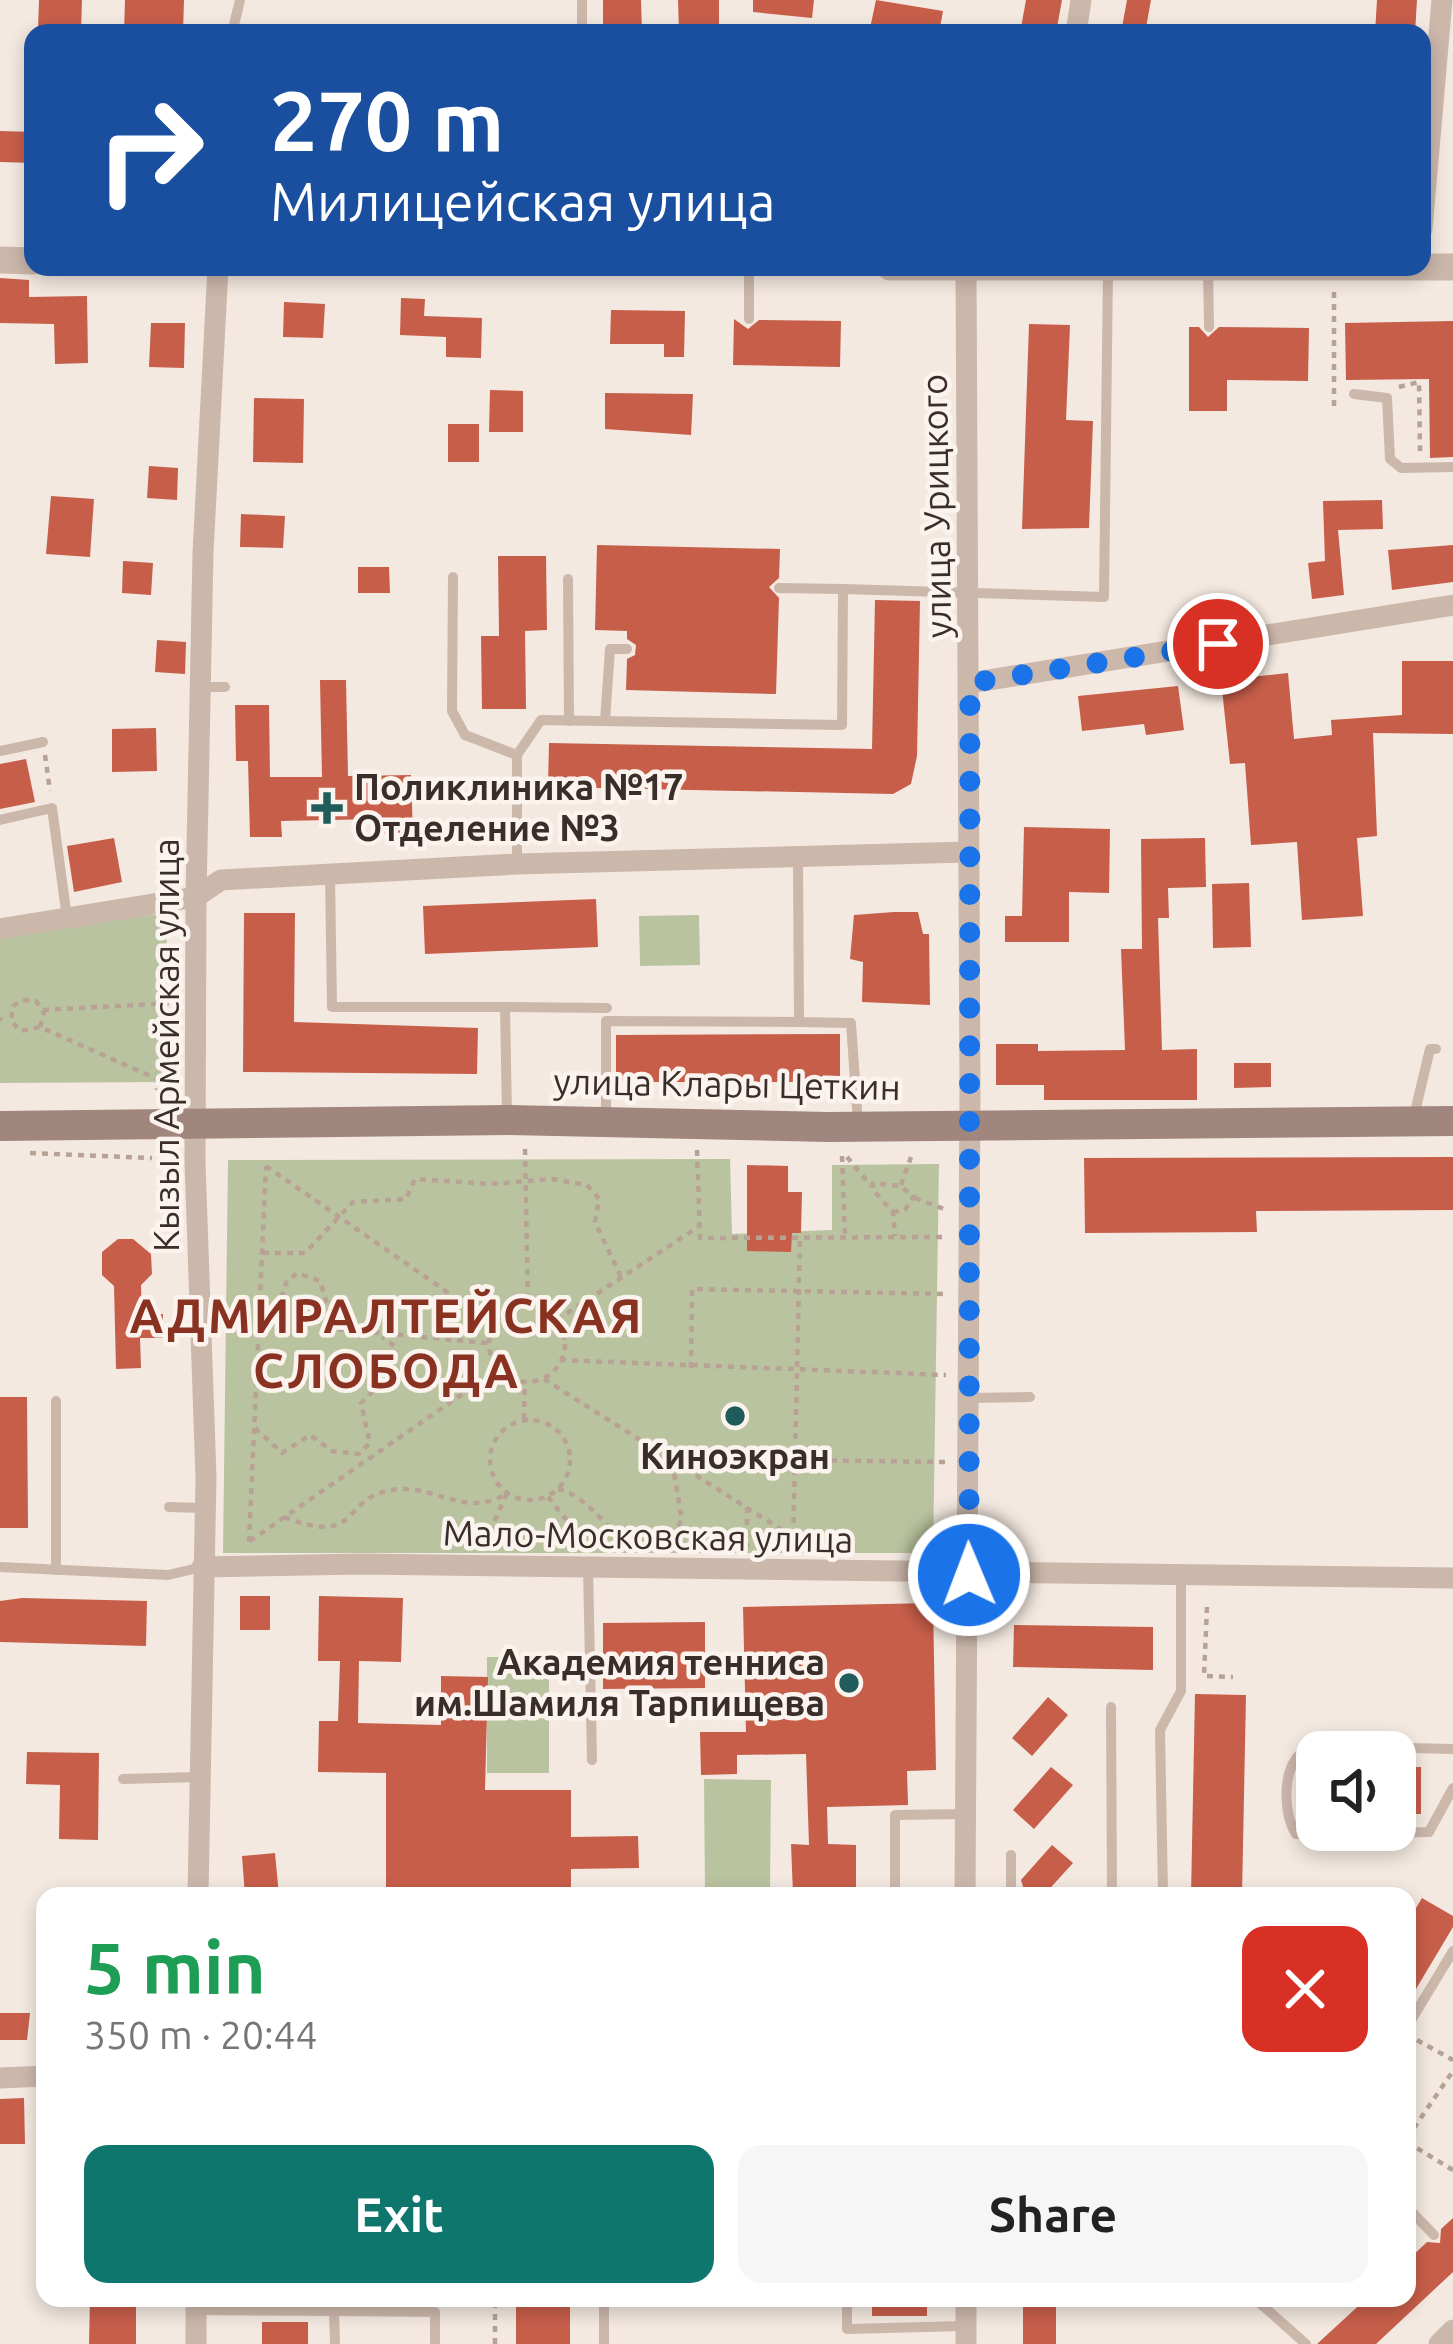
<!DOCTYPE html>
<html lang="en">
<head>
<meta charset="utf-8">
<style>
  body { margin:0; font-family:Ubuntu,sans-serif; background:#f6f6f6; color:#222; height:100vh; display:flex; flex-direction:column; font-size:45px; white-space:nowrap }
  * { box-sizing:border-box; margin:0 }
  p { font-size:39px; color:#767676 }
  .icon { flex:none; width:66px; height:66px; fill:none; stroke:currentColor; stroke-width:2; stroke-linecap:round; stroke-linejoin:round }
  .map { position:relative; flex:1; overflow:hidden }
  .sheet { position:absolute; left:36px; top:1887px; width:1380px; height:420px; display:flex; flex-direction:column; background:#fff; border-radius:24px; box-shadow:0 6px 18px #0003 }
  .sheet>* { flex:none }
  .hud { position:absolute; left:24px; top:24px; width:1407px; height:252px; border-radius:24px; box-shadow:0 6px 18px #0003; background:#1a4fa0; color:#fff; overflow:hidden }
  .tools { position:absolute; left:1296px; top:1731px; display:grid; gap:24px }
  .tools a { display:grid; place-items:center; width:120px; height:120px; border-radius:24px; background:#fff; box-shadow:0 6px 18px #0003; font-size:60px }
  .pin { position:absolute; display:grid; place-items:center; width:102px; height:102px; color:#fff; margin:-51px; border:6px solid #fff; border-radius:50%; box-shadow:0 3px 12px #0007 }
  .me { position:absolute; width:132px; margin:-66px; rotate:359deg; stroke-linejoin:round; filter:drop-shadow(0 0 9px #0008) }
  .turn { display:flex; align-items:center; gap:42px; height:252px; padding:0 48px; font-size:54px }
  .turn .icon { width:156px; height:156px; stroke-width:2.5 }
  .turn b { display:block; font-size:84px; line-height:102px }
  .round { display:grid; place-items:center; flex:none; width:126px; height:126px; border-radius:24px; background:#f6f6f6 }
  .overview { display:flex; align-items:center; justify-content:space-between; height:204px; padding:0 48px }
  h1 { font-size:72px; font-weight:700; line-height:90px; color:#1e9e55 }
  .action { display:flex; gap:24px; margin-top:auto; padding:24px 48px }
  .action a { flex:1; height:138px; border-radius:24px; background:#0f766e; color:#fff; font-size:48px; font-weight:700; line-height:138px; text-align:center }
  .action a+a { background:#f6f6f6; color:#222 }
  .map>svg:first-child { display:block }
  .green { fill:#bac39f }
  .building { fill:#c75e4a }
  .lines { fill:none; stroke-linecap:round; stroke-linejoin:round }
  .path { stroke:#b8a195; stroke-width:4.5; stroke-dasharray:6 6; stroke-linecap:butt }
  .service { stroke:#ccb7ab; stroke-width:10 }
  .minor { stroke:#ccb7ab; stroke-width:21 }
  .tertiary { stroke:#ccb7ab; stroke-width:27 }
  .secondary { stroke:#a0867c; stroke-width:30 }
  .route { stroke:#1a73e8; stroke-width:21; stroke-dasharray:0 37.8 }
  .poi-dot { fill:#1f5c5b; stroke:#fbf3ed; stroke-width:4.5 }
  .labels { text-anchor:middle; stroke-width:9; stroke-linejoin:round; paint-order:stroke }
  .street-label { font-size:36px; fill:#3a2e2a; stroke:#fbf3ed }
  .poi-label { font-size:36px; font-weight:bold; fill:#3a2e2a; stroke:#fbf3ed; text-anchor:start }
  .district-label { font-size:48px; font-weight:bold; letter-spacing:3px; fill:#8a3222; stroke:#fbf3ed }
</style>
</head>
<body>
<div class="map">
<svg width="1453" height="2344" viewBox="0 0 1453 2344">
  <rect width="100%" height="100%" fill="#f3e9e0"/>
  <g class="green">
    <polygon points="167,913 165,1082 0,1083 0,933"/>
    <polygon points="699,915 700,965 640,966 639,916"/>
    <polygon points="730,1159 732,1234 832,1230 832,1165 939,1164 933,1553 223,1553 228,1160"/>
    <rect x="487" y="1657" width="62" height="116"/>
    <polygon points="704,1779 771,1780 770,1892 705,1893"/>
  </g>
  <g class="building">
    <polygon points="39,0 82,0 81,31 38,29"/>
    <polygon points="125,0 184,0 183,33 124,33"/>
    <polygon points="603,0 641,0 642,33 603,33"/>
    <polygon points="678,0 719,0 719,33 679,33"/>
    <polygon points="753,0 814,0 812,18 753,12"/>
    <polygon points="876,0 943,11 939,33 869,33"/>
    <polygon points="1026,0 1062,0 1056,33 1020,33"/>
    <polygon points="1127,0 1151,0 1145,33 1121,33"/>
    <polygon points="1377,0 1417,0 1415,33 1375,33"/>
    <polygon points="0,131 33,132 33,163 0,162"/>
    <polygon points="0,278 29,280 29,297 87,296 88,363 55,364 54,324 0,323"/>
    <polygon points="401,298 425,299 424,316 482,318 481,358 446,357 446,337 400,335"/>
    <polygon points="284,302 325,304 323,338 283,337"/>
    <polygon points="611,310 685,311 684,357 664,357 664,344 610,344"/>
    <polygon points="734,319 748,329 759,320 841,321 840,367 733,365"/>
    <polygon points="1453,321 1453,457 1430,458 1429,379 1346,380 1345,323"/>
    <polygon points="151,323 185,323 184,368 149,367"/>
    <polygon points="1029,324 1070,325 1066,420 1093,421 1089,528 1022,529"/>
    <polygon points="1189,327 1199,327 1208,337 1219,327 1309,328 1308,381 1227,380 1227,411 1189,411"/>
    <polygon points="490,390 523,391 523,432 489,432"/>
    <polygon points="605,393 693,394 691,435 605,429"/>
    <polygon points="254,398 304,399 303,463 253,462"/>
    <rect x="448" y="424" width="31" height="38"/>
    <polygon points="149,466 178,468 177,500 147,498"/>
    <polygon points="51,496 94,499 90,557 46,554"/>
    <polygon points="1382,500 1383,529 1338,530 1344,595 1312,599 1308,563 1325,561 1323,501"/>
    <polygon points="241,514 285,516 283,548 240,547"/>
    <polygon points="597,545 780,549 779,578 769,587 779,598 776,694 626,690 627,659 635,655 636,645 627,639 627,631 595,630"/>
    <polygon points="1453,545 1453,582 1392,590 1388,550"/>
    <polygon points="498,556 546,556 547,630 525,631 526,709 482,709 481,636 499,636"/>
    <polygon points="123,561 153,563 151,595 122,593"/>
    <polygon points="358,567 389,567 390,593 358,593"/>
    <polygon points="875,600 920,601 917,756 911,784 893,794 548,787 549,743 872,749"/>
    <polygon points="157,640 186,642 185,674 155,672"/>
    <polygon points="1402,661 1453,661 1453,734 1373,733 1377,836 1357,838 1363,916 1302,920 1297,842 1251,845 1245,763 1230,764 1221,680 1288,673 1294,739 1332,735 1331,720 1402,715"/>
    <polygon points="320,680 346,680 348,776 411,775 413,834 377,834 377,819 281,821 282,837 250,837 248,761 236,761 235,705 269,705 270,777 322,777"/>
    <polygon points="1178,686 1184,730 1146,735 1144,724 1082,731 1078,696"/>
    <polygon points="156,728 157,771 112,772 112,729"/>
    <polygon points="26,759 35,802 0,809 0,764"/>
    <polygon points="1024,827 1110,829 1109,893 1069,892 1069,942 1005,942 1005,916 1022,916"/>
    <polygon points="114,838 122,882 74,892 67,846"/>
    <polygon points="1205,838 1206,887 1168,888 1169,918 1158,918 1162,1050 1197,1049 1197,1100 1044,1100 1044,1085 996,1085 996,1044 1038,1044 1038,1051 1125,1050 1121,949 1142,949 1141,839"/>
    <polygon points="1249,883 1251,947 1213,948 1212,884"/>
    <polygon points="596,899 598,947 425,954 423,906"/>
    <polygon points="894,912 918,912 923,934 929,934 930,1005 862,1002 863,962 850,959 854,915"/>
    <polygon points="244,913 295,913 294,1022 478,1028 477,1074 243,1072"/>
    <polygon points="840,1034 840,1082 616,1082 616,1035"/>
    <polygon points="1234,1063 1271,1063 1271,1087 1234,1088"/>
    <polygon points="1453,1157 1453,1210 1256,1211 1257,1232 1085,1233 1084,1158"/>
    <polygon points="747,1165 788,1166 788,1192 802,1192 801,1233 792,1233 791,1252 747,1251"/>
    <polygon points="118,1239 133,1239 151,1254 152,1274 141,1285 142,1314 163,1314 163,1338 140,1338 141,1368 116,1369 114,1286 102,1275 102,1252"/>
    <polygon points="0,1397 27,1397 28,1528 0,1528"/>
    <rect x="240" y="1596" width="30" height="34"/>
    <polygon points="319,1596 403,1598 401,1662 359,1661 358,1723 441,1725 441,1676 488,1677 485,1790 571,1790 571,1837 638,1836 639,1868 571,1869 571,1896 386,1896 386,1773 318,1772 319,1721 338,1721 340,1661 318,1661"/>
    <polygon points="22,1598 147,1601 146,1646 0,1642 0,1601"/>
    <polygon points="933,1603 936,1770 907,1771 908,1805 827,1807 828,1844 856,1845 856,1894 793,1894 791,1844 809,1845 806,1754 737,1755 737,1774 701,1775 700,1732 746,1732 743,1607"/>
    <polygon points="705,1622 705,1688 603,1689 603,1623"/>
    <polygon points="1014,1625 1153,1627 1153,1670 1013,1667"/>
    <polygon points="1195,1694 1246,1695 1242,1896 1191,1896"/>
    <polygon points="1048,1697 1068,1715 1032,1756 1012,1738"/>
    <polygon points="27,1752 99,1753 98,1840 59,1839 60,1785 26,1784"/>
    <polygon points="1051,1767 1073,1785 1034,1829 1013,1810"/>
    <polygon points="1302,1767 1317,1767 1317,1814 1300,1814"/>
    <rect x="1395" y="1767" width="26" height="47"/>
    <polygon points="1052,1845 1073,1863 1043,1896 1026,1896 1021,1880"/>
    <polygon points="275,1853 279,1896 245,1896 242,1856"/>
    <polygon points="1422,1898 1453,1916 1453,1927 1407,2004 1407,1923"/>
    <polygon points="0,2013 30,2013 27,2040 0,2040"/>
    <polygon points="24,2098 25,2144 0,2144 0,2099"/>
    <polygon points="1453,2218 1453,2272 1407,2315 1376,2344 1317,2344 1367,2298 1407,2298 1407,2261 1427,2242 1440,2243 1441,2229"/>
    <polygon points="90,2298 136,2298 136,2344 89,2344"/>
    <rect x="516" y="2298" width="54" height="46"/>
    <rect x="872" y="2298" width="55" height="18"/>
    <rect x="1023" y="2298" width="33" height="46"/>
    <rect x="262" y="2322" width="46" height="22"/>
  </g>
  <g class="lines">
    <g class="path">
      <polyline points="1334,292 1334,407"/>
      <polyline points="1399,387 1419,382 1420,451"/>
      <polyline points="45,755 50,791"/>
      <polyline points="43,1010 174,1003"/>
      <polyline points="0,1018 2,1020"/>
      <polyline points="40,1027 44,1013 36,1001 22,1000 13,1006 11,1020 20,1031 40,1027 157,1079 157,1090"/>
      <polyline points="525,1149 528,1305"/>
      <polyline points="697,1150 700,1238 947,1237"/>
      <polyline points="30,1153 152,1158"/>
      <polyline points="842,1156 845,1237"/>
      <polyline points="847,1157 871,1186"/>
      <polyline points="266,1166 493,1324"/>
      <polyline points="901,1185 911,1157"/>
      <polyline points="915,1198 944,1209"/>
      <polyline points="893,1212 905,1210 914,1196 900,1186 873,1183 873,1190 893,1212 895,1236"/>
      <polyline points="263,1253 305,1253 353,1202 406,1199 415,1179 490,1184 552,1179 587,1185 599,1199 595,1222 621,1277"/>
      <circle cx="527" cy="1344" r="38"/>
      <polyline points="557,1320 698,1227"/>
      <polyline points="263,1328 277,1311 287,1280 298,1273 320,1281 335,1329 487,1343"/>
      <polyline points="560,1360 946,1375"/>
      <polyline points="691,1368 692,1289 946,1294"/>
      <polyline points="544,1379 793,1537"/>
      <polyline points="524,1419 525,1383"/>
      <circle cx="530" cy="1460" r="40"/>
      <polyline points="255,1428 282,1453 310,1435 332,1451 359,1454 370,1443 361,1403 387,1377 397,1348 382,1337"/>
      <polyline points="795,1460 945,1462"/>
      <path d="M558,1489C592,1497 607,1537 640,1545"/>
      <polyline points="548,1497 586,1544"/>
      <polyline points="747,1507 747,1547"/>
      <path d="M284,1517C363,1547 338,1499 392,1490C433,1483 462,1517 503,1496"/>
      <polyline points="250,1541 497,1370"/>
      <polyline points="249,1542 266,1166"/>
      <polyline points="485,1543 507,1493"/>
      <polyline points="651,1545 666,1543 682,1520 672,1461"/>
      <polyline points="793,1547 800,1238"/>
      <polyline points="1207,1607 1204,1676 1233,1677"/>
      <polyline points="1417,2040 1453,2060"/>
      <polyline points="1407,2138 1453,2071"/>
      <polyline points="1407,2142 1453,2170"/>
      <polyline points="495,2344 495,2298"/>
    </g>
    <g class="service">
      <polyline points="582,0 582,33"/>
      <polyline points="232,33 240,0"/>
      <polyline points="749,267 749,319"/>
      <polyline points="1208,271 1209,327"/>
      <polyline points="1354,394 1387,398 1390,459 1401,468 1453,467"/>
      <polyline points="453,577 452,711 465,735 517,755"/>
      <polyline points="568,579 569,721"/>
      <polyline points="779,588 843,589"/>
      <polyline points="202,687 225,687"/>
      <polyline points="605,721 610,649 627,649"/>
      <polyline points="0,751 43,742"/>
      <polyline points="0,820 52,808 67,918"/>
      <polyline points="798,860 799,1022 851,1023 858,1123"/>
      <polyline points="517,864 517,755 541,720 842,725 843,589 1104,597 1108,269"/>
      <polyline points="330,874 332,1007 505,1007 507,1117"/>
      <polyline points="505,1007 607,1008"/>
      <polyline points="1414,1116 1430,1049 1436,1049"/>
      <polyline points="606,1118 606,1021 799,1022"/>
      <polyline points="968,1398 1030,1397"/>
      <polyline points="169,1507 204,1508"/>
      <polyline points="0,1567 168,1575 202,1567"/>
      <polyline points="588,1568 592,1760"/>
      <polyline points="56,1570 56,1401"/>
      <polyline points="1111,1707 1112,1896"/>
      <path d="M1453,1749L1320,1746L1301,1753C1282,1770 1283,1813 1296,1834L1429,1832L1453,1788"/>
      <polyline points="123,1779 198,1777"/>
      <polyline points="1011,1855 1011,1896"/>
      <polyline points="895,1896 895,1815 966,1814"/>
      <polyline points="1163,1896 1160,1730 1181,1691 1181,1575"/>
      <polyline points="1407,2027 1453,1951"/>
      <polyline points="1407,2207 1434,2235"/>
      <polyline points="847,2298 847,2329 966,2326"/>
      <polyline points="1254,2298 1306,2344"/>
      <polyline points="196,2310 334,2311 335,2344"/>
      <polyline points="334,2311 435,2312 435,2344"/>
      <polyline points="604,2344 604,2298"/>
    </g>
    <g class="minor">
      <polyline points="1076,33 1081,0"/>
      <polyline points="1422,229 1442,0"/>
      <polyline points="970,683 1453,605"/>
      <polyline points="0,929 196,897 221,880 517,864 967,852"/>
      <polyline points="202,1567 361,1564 1453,1578"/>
      <polyline points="198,1896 206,1477 195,1162 196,897 203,553 218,267"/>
      <polyline points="965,1896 970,1092 966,268"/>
      <polyline points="0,2078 45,2076"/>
      <polyline points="196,2298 196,2344"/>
      <polyline points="966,2298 966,2344"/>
      <polyline points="1439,2344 1453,2330"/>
    </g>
    <g class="tertiary">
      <polyline points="0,260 33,261"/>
      <polyline points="890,267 1453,267"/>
    </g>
    <polyline class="secondary" points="0,1126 508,1120 828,1127 1453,1121"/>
  </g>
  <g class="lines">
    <polyline class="route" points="969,1575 970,683 1218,644"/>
  </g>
  <g class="poi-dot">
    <path d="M321 790h12v12h12v12h-12v12h-12v-12h-12v-12h12z"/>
    <circle cx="735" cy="1416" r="12"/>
    <circle cx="849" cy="1683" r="12"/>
  </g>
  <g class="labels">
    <g class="street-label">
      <text transform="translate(936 506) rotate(-91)" y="13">улица Урицкого</text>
      <text transform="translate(166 1045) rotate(-90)" y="13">Кызыл Армейская улица</text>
      <text transform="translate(727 1084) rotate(1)" y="13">улица Клары Цеткин</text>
      <text transform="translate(648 1536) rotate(1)" y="13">Мало-Московская улица</text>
    </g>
    <g class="poi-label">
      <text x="354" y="800">Поликлиника №17<tspan x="354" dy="41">Отделение №3</tspan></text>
      <text x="735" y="1469" text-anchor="middle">Киноэкран</text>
      <text x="825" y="1675" text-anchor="end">Академия тенниса<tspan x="825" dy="41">им.Шамиля Тарпищева</tspan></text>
    </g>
    <g class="district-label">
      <text x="387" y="1333">АДМИРАЛТЕЙСКАЯ<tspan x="387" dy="55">СЛОБОДА</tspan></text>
    </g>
  </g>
</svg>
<div class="tools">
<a><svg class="icon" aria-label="sound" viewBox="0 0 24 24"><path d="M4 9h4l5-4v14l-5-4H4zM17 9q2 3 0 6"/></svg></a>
</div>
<div class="pin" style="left:1218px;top:644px;background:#d93025"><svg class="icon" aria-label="arrive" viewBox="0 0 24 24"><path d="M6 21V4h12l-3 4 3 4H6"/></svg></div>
<svg class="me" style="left:969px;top:1575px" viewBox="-20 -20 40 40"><circle r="17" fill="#1a73e8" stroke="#fff" stroke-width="3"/><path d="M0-11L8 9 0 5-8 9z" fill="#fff"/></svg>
<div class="hud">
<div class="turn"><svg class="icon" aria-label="right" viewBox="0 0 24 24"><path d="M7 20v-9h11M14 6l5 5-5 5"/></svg><div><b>270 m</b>Милицейская улица</div></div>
</div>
<section class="sheet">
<div class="overview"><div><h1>5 min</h1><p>350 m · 20:44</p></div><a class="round" style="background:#d93025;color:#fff"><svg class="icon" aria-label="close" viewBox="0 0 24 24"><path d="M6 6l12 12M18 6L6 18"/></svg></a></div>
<div class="action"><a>Exit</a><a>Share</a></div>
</section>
</div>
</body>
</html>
